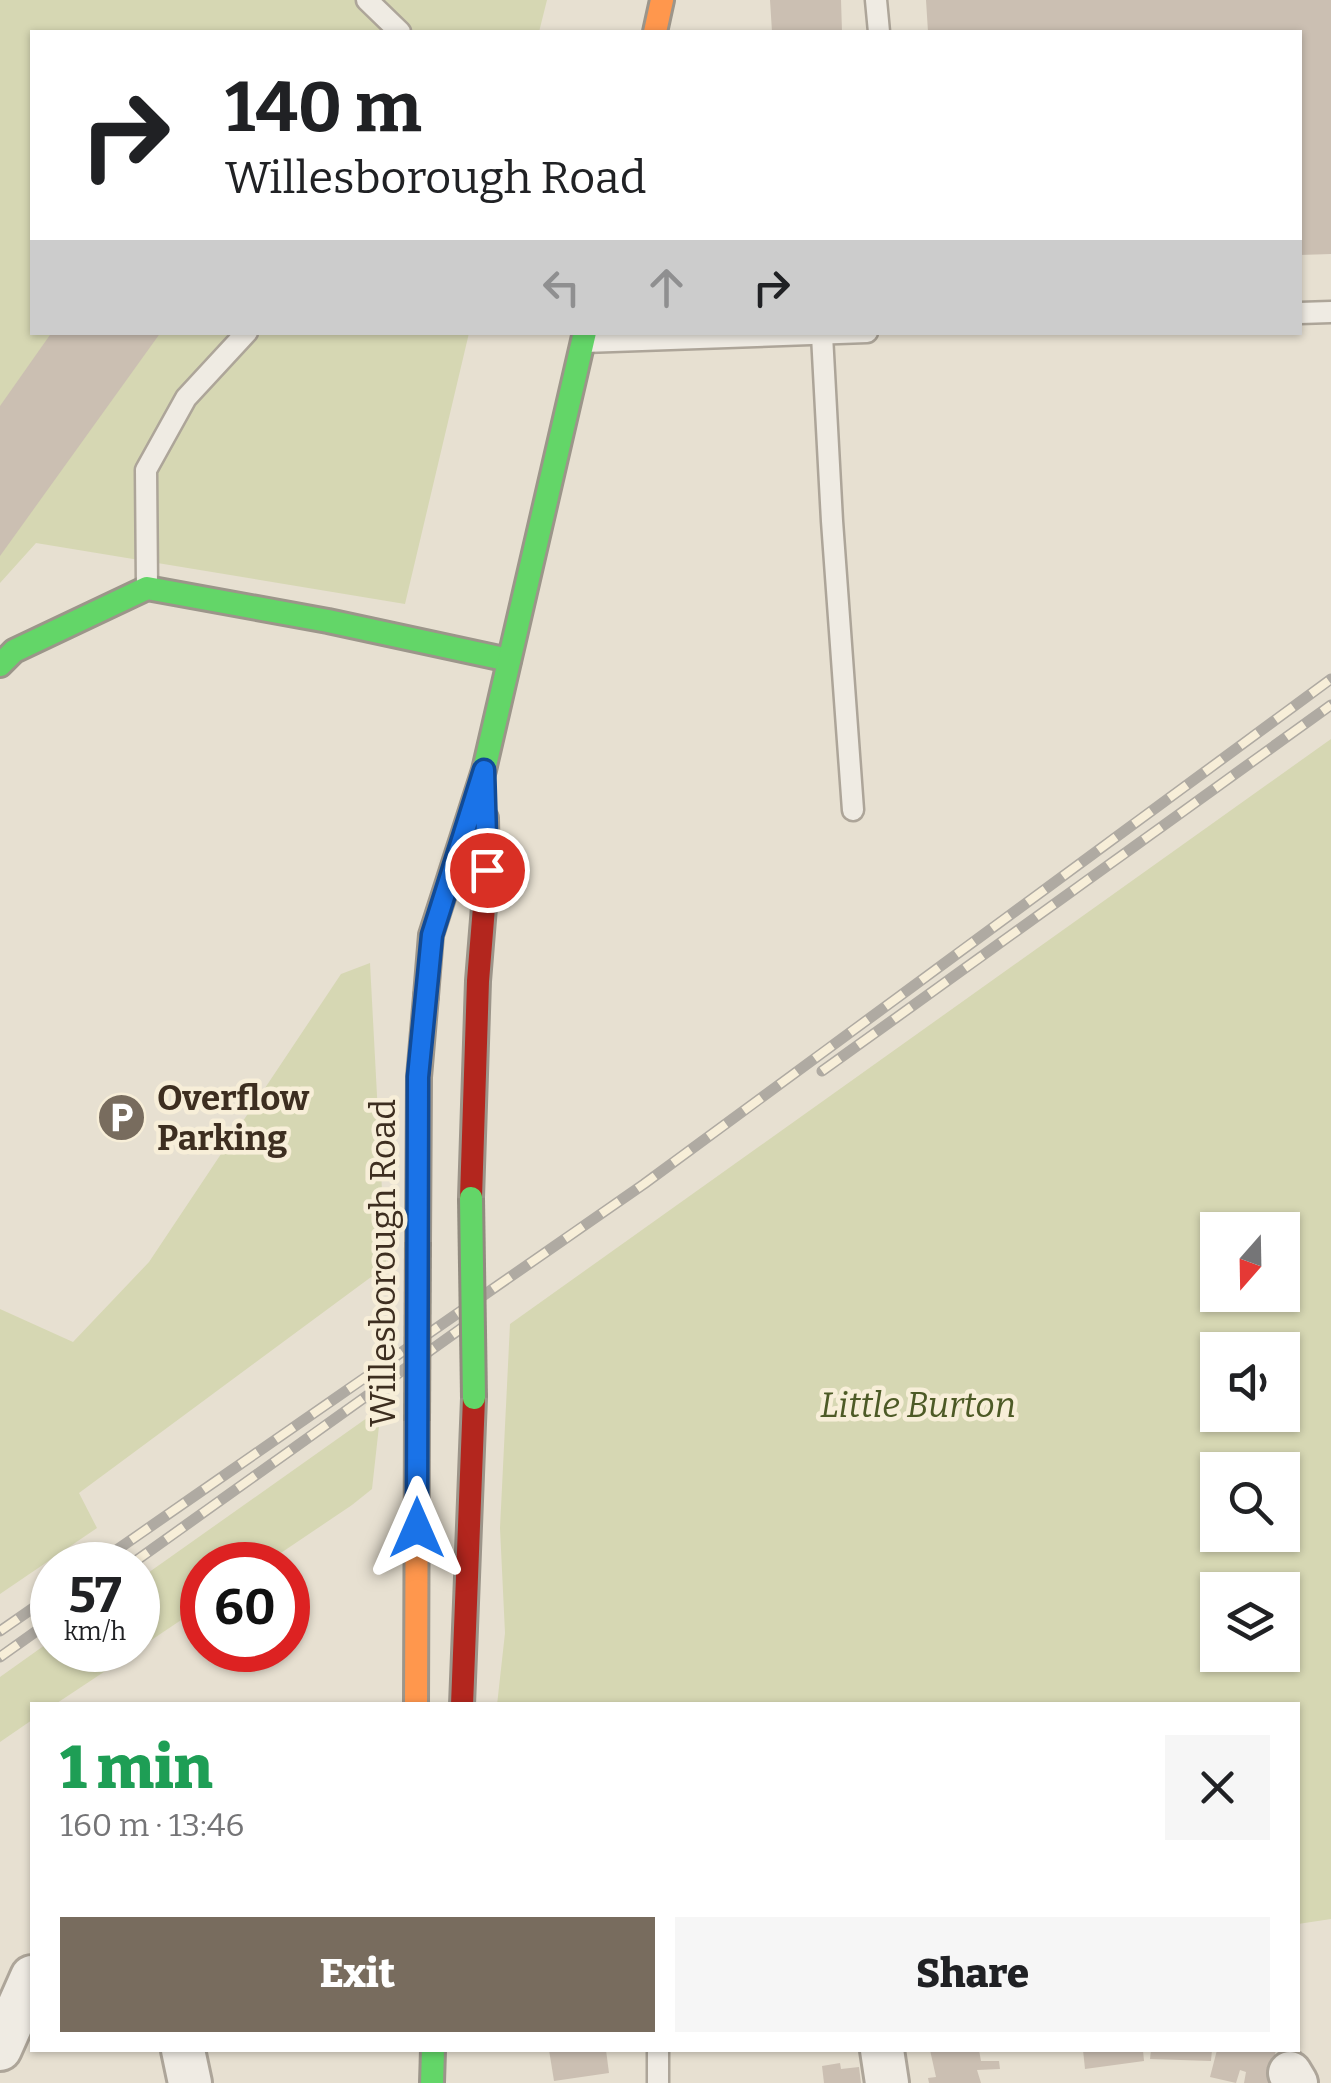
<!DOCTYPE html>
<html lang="en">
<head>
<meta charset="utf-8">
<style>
  body { margin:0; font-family:Bitter,serif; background:#f6f6f6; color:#202124; height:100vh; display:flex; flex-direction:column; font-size:38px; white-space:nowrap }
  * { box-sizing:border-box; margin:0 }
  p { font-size:32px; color:#757577 }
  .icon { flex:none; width:55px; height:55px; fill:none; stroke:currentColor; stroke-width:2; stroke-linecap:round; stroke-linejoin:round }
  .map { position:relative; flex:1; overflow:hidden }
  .details { position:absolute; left:30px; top:1702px; width:1270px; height:350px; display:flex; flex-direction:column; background:#fff; border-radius:0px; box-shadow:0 2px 8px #0004 }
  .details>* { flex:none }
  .guide { position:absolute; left:30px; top:30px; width:1272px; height:305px; border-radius:0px; box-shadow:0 2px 8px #0004; background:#fff; color:#202124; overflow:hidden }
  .needle { width:65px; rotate:200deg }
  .controls { position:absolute; left:1200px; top:1212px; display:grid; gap:20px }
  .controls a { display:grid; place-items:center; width:100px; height:100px; border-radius:0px; background:#fff; box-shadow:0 2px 8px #0004; font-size:50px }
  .speed { position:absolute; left:30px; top:1542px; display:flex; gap:20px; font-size:50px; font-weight:700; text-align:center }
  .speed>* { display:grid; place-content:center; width:130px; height:130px; border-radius:50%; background:#fff; box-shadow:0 2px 8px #0004; line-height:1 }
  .speed small { font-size:25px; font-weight:400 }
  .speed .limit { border:15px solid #d22; background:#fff; color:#111 }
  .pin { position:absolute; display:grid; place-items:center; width:85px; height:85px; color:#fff; margin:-42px; border:5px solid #fff; border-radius:50%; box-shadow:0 2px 10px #0007 }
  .me { position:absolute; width:110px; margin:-55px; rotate:0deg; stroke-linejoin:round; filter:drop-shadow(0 0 8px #0008) }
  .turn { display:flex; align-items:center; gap:35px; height:210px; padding:0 30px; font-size:45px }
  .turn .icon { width:130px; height:130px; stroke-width:2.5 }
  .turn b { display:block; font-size:70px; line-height:85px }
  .lanes { display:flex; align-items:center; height:95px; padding:0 30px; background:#0003; justify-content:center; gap:50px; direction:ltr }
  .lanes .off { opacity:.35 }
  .round { display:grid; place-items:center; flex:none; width:105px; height:105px; border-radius:0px; background:#f6f6f6 }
  .headline { display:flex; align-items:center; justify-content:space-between; height:170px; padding:0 30px }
  h1 { font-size:60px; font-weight:800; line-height:75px; color:#1e9e55 }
  .button { display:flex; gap:20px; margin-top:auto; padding:20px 30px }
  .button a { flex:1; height:115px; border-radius:0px; background:#786c5e; color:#fff; font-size:40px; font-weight:800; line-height:115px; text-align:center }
  .button a+a { background:#f6f6f6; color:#202124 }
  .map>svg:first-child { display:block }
  .green { fill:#d6d7b3; fill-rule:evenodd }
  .building { fill:#cbbfb2 }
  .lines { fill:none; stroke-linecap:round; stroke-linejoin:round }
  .lane-casing { stroke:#ada599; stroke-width:25 }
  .street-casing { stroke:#ada599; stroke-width:48 }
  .fast-casing { stroke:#9c958a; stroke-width:28 }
  .slow-casing { stroke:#9c958a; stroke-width:28 }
  .jam-casing { stroke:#9c958a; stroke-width:28 }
  .lane { stroke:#efebe3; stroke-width:20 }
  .street { stroke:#efebe3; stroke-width:42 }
  .fast { stroke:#63d668; stroke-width:22 }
  .slow { stroke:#ff974d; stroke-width:22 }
  .jam { stroke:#b3261e; stroke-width:22 }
  .rail-casing { stroke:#afaaa2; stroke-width:11 }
  .rail { stroke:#f7eed8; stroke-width:8; stroke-dasharray:22; stroke-linecap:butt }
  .fast-bridge-casing { stroke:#928b80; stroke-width:28; stroke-linecap:butt }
  .slow-bridge-casing { stroke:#928b80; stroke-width:28; stroke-linecap:butt }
  .fast-bridge { stroke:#63d668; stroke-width:22 }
  .slow-bridge { stroke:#ff974d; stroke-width:22 }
  .route-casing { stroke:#114b97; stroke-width:25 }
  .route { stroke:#1a73e8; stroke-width:18 }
  .labels { text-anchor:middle; stroke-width:9; stroke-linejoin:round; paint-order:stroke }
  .poi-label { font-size:35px; font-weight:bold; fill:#3d2e20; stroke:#f7eed8; text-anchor:start }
  .street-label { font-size:35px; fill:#3d2e20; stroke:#f7eed8 }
  .park-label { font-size:35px; font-style:italic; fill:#4d5a26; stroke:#f7eed8 }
</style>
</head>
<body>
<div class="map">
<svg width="1331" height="2083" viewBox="0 0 1331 2083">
  <rect width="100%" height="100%" fill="#e7e0d1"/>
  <g class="green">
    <polygon points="0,0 547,0 539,32 32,32 32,332 469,333 405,604 36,543 0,583"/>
    <path d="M1331,739V1919L1298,1924V1705H497L505,1633L500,1528L510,1324ZM1218,1230H1282V1295H1218ZM1218,1350H1282V1415H1218ZM1218,1470H1282V1535H1218ZM1282,1590V1655H1218V1590Z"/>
    <polygon points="370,963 386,1266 79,1493 97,1528 0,1594 0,1309 73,1342 149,1262 341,974"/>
    <polygon points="381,1408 372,1489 352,1505 263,1565 202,1565 202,1606 138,1649 138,1580"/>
    <polygon points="52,1640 52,1650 137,1650 54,1705 32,1705 32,1720 0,1742 0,1677"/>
  </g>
  <g class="building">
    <polygon points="770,0 841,0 842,32 772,32"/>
    <polygon points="926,0 1331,0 1331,254 1300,255 1300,32 928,32"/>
    <polygon points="52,332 161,332 0,556 0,406"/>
    <polygon points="549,2050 606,2050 609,2073 554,2081"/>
    <polygon points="930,2050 979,2050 981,2061 999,2061 1000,2069 977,2070 981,2083 929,2083 928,2078 936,2077"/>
    <polygon points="1083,2050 1143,2050 1144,2061 1085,2069"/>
    <polygon points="1151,2050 1212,2050 1211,2061 1150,2059"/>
    <polygon points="1217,2050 1276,2050 1269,2083 1244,2083 1246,2072 1240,2070 1236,2083 1210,2077"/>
    <polygon points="840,2063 841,2069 859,2067 861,2083 824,2083 822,2066"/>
  </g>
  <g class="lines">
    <defs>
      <g id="lane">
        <polyline points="367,0 400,32"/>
        <polyline points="876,0 879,32"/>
        <polyline points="1300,313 1331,312"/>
        <polyline points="822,335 832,521 853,810"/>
        <polyline points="584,342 867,332"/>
        <polyline points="147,586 146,470 186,398 247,332"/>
        <polyline points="658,2083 658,2050"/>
      </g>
      <g id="street">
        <polyline points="0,2049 32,1977"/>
        <polyline points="183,2050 190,2083"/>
        <polyline points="882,2050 887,2083"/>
        <polyline points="1290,2073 1296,2083"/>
      </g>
      <g id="fast">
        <polyline points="0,665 14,651 147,588 328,621 509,660"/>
        <polyline points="426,996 431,935 484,770 585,332"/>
        <polyline points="432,2083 433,2050"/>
      </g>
      <g id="slow">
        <polyline points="655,32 662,0"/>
        <polyline points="416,1705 417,1421"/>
      </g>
      <g id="jam">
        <polyline points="471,1198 478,981 487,870 486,818"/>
        <polyline points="418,1242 419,1077 426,996"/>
        <polyline points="462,1705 474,1398"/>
      </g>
    </defs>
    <use href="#lane" class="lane-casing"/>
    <use href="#street" class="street-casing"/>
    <use href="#fast" class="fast-casing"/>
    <use href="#slow" class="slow-casing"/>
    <use href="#jam" class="jam-casing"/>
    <use href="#lane" class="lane"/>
    <use href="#street" class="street"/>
    <use href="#fast" class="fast"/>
    <use href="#slow" class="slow"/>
    <use href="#jam" class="jam"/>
    <defs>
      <g id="rail">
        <polyline points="822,1071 1331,705"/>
        <polyline points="95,1565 644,1184 1331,679"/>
        <polyline points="130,1565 480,1315"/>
        <polyline points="0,1631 52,1595"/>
        <polyline points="0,1657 52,1620"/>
      </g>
    </defs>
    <use href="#rail" class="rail-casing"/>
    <use href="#rail" class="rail"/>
    <defs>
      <polyline id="fast-bridge" points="471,1198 474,1398"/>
      <polyline id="slow-bridge" points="417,1421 418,1242"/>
    </defs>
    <use href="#fast-bridge" class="fast-bridge-casing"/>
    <use href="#slow-bridge" class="slow-bridge-casing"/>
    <use href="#fast-bridge" class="fast-bridge"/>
    <use href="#slow-bridge" class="slow-bridge"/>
  </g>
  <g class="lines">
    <defs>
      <polyline id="route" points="417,1528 418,1077 432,935 484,770 487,870"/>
    </defs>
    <use href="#route" class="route-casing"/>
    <use href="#route" class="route"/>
  </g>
  <defs>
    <symbol id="parking-disc" viewBox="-11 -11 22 22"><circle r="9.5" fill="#786c5e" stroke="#f7eed8"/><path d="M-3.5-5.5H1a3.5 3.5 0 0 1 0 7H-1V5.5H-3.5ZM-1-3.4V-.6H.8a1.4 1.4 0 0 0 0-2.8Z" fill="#fff"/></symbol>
  </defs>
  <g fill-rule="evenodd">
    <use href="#parking-disc" x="94" y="1090" width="55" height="55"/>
  </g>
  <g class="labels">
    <g class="poi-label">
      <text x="157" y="1110">Overflow<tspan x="157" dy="40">Parking</tspan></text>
    </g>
    <g class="street-label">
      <text transform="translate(383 1263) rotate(-90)" y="12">Willesborough Road</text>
    </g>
    <g class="park-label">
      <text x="918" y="1417">Little Burton</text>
    </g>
  </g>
</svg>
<div class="controls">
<a><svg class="needle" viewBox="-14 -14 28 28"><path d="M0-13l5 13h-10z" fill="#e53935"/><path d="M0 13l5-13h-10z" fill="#757577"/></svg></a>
<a><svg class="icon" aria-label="sound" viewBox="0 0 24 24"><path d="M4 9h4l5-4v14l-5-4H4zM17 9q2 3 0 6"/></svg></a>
<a><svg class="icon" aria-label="search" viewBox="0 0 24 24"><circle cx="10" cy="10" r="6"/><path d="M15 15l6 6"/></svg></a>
<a><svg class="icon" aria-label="layers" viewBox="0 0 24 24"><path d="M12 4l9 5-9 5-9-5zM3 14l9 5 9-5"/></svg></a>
</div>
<div class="speed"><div>57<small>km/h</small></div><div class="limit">60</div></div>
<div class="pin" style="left:487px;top:870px;background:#d93025"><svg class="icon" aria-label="arrive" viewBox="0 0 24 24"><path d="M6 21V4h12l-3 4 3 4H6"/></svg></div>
<svg class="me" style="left:417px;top:1528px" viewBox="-20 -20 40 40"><path d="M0-17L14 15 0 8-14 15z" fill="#1a73e8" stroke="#fff" stroke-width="4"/></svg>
<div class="guide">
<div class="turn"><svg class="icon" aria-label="right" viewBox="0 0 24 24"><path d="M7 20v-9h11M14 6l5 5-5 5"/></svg><div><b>140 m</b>Willesborough Road</div></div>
<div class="lanes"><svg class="icon off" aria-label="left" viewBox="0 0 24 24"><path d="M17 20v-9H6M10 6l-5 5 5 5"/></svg><svg class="icon off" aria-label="ahead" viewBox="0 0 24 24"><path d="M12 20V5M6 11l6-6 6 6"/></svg><svg class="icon" aria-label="right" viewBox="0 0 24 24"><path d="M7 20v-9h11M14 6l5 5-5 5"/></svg></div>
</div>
<section class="details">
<div class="headline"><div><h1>1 min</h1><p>160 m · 13:46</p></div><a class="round"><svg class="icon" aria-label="close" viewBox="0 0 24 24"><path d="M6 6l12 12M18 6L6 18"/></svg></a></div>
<div class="button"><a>Exit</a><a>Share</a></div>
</section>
</div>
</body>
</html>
